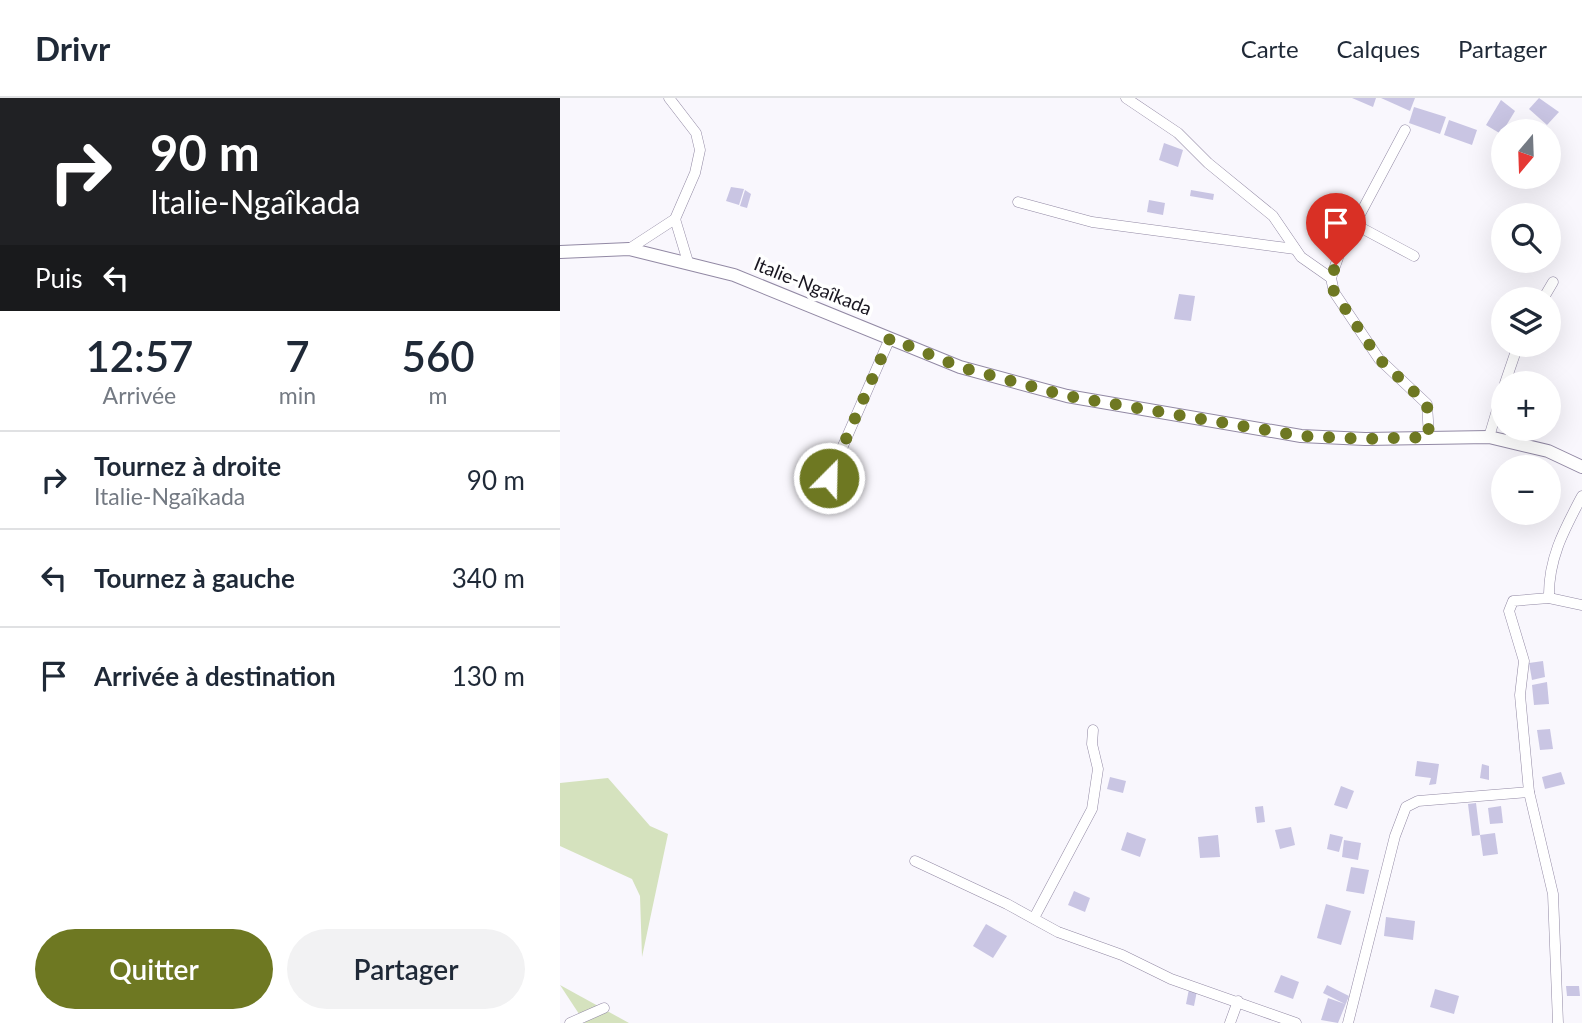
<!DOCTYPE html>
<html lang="fr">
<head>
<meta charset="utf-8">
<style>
  body { margin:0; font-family:Lato,sans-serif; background:#f2f2f3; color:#1f2937; height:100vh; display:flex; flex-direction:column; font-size:26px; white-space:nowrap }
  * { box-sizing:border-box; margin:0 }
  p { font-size:23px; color:#747a83 }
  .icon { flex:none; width:38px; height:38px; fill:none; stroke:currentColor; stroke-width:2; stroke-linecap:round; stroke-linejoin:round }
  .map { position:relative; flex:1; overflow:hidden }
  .sheet { display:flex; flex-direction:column; background:#fff; width:560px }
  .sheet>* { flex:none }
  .hud { background:#202124; color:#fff; overflow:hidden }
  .needle { width:46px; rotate:199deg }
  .buttons { position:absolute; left:931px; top:21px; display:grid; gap:14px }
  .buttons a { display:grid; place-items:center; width:70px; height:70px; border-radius:50%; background:#fff; box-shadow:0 7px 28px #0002; font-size:35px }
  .pin { position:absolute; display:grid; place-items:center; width:60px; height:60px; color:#fff; margin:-72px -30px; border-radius:50% 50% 50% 0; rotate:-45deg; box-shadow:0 0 7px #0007 }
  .pin .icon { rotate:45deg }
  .me { position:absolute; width:77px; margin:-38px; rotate:23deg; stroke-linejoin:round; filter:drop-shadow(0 0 5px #0008) }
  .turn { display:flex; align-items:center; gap:24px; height:147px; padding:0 35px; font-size:32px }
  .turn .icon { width:91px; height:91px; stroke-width:2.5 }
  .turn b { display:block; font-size:49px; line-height:60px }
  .then { display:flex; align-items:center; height:66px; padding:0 35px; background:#0003; gap:14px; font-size:26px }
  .eta { display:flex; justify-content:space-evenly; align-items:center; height:119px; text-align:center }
  .eta b { font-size:42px; font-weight:600; line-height:49px }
  .button { display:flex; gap:14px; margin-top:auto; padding:14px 35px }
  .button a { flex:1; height:80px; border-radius:42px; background:#6e7822; color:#fff; font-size:28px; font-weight:600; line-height:80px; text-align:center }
  .button a+a { background:#f2f2f3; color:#1f2937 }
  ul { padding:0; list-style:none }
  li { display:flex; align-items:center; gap:21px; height:98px; padding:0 35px; border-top:2px solid #e0e1e3 }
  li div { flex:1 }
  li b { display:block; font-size:26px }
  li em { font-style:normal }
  header { display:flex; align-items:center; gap:42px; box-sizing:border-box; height:98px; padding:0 35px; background:#fff; border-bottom:2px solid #e0e1e3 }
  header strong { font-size:33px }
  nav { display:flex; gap:38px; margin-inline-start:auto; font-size:24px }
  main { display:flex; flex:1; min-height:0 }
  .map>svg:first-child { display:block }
  .green { fill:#d5e2be }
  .building { fill:#c9c5e3 }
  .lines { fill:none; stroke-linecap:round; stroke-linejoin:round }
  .minor-casing { stroke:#9289a4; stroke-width:11 }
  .tertiary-casing { stroke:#9289a4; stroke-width:14 }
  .minor { stroke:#fff; stroke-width:10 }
  .tertiary { stroke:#fff; stroke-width:12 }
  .route { stroke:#6e7822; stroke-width:12; stroke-dasharray:0 21.6 }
  .labels { text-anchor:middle; stroke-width:7; stroke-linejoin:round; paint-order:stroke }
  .street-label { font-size:19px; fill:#1a1721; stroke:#fff }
</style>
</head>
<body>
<header>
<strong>Drivr</strong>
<nav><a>Carte</a><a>Calques</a><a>Partager</a></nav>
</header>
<main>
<section class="sheet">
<div class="hud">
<div class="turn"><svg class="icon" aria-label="right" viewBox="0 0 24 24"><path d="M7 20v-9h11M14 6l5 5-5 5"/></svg><div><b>90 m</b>Italie-Ngaîkada</div></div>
<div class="then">Puis<svg class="icon" aria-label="left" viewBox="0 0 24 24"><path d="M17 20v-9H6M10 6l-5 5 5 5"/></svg></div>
</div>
<div class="eta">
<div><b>12:57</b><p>Arrivée</p></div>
<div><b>7</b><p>min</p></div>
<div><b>560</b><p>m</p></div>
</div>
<ul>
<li><svg class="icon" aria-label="right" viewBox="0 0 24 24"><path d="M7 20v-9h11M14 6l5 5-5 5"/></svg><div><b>Tournez à droite</b><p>Italie-Ngaîkada</p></div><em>90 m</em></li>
<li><svg class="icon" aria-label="left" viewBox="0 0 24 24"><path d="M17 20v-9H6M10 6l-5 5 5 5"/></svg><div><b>Tournez à gauche</b></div><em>340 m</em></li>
<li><svg class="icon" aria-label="arrive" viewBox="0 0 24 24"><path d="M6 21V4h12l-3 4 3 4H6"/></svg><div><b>Arrivée à destination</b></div><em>130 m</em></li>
</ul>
<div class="button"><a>Quitter</a><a>Partager</a></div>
</section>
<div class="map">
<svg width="1022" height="925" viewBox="0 0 1022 925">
  <rect width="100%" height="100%" fill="#f9f7fd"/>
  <g class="green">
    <polygon points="48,680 90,728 108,736 82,859 80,798 72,781 0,748 0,685"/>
    <polygon points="0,887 69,925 25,925"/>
  </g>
  <g class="building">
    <polygon points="792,0 816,0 813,9"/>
    <polygon points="821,0 855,0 850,13"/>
    <polygon points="979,0 999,14 987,27 969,11"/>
    <polygon points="941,2 955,13 941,36 926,27"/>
    <polygon points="854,9 886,19 880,36 849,25"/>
    <polygon points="889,22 917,32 912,47 884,37"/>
    <polygon points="604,45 623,52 618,69 599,62"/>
    <polygon points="171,89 184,91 179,107 166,103"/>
    <polygon points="185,92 191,96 187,110 180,108"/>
    <polygon points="631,92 654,96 653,102 630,98"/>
    <polygon points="589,102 605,105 603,117 587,114"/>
    <polygon points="619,196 635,198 631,223 614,221"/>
    <polygon points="983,563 985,579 972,582 969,565"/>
    <polygon points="987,584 989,606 974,607 972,587"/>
    <polygon points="990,631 993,651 980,652 977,632"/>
    <polygon points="857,663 879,666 876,686 869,687 871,680 855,678"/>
    <polygon points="922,666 929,668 929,682 920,680"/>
    <polygon points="1001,674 1005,686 985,691 982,679"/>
    <polygon points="550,679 566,683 563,695 547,691"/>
    <polygon points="781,688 794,693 787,711 774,707"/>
    <polygon points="916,705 920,737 912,738 908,706"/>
    <polygon points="703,708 705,724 697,725 695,709"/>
    <polygon points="941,708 943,725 930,726 928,710"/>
    <polygon points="731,729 735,747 720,751 715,732"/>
    <polygon points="567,734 586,741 580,759 561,752"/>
    <polygon points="935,735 938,756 923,758 920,737"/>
    <polygon points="770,736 783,739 779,754 767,751"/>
    <polygon points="658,737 660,759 640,760 638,739"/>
    <polygon points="784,742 801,745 798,762 782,759"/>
    <polygon points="791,769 809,772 804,796 786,793"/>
    <polygon points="514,793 530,800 525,814 508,807"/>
    <polygon points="766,806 791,813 781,847 757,840"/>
    <polygon points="826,819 855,823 853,842 824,838"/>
    <polygon points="426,826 447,838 433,860 413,848"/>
    <polygon points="721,877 739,884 733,901 714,894"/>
    <polygon points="767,887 789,898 778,925 761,922 768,900 785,906 763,895"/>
    <polygon points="1006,888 1019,888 1020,898 1007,898"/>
    <polygon points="629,891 637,893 634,908 626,906"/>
    <polygon points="875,891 899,898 894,916 870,909"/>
  </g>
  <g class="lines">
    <defs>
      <g id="minor">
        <polyline points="566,0 618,35 648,65 713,118 741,159 771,180"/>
        <polyline points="845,32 780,154 771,180 774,194 819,261 867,306 869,339"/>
        <polyline points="458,104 532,124 735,151"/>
        <polyline points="115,121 128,164"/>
        <polyline points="794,126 854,158"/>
        <polyline points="69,151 115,121 135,75 140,52 136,35 109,0"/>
        <polyline points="983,201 993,184"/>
        <polyline points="945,285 958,247"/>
        <polyline points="929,339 943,292"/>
        <polyline points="269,380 330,240"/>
        <path d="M989,500C988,461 1004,432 1022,398"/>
        <polyline points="355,763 447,806 498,834 562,857 611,881 736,925"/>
        <polyline points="474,820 532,711 538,671 532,646 533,632"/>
        <polyline points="10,925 44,910"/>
        <polyline points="670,925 678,903"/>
        <polyline points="788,925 835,738 846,709 858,703 969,694"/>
        <polyline points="998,925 993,796 969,694 960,597 964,563 949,513 953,503 989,500 1022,507"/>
      </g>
      <polyline id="tertiary" points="0,154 69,151 174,177 400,269 507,298 741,338 805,341 929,339 988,353 1022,369"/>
    </defs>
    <use href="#minor" class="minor-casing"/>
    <use href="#tertiary" class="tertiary-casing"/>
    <use href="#minor" class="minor"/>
    <use href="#tertiary" class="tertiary"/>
  </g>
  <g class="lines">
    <polyline class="route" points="269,380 330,240 400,269 507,298 741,338 805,341 869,339 867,306 819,261 774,194 771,180 776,167"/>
  </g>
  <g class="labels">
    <g class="street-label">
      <text transform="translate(253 188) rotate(22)" y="7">Italie-Ngaîkada</text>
    </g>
  </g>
</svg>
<div class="buttons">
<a><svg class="needle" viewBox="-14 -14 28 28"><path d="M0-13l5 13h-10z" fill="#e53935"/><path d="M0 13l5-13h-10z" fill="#747a83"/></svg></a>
<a><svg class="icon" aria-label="search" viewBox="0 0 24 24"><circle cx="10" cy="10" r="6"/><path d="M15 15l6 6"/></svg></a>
<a><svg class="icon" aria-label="layers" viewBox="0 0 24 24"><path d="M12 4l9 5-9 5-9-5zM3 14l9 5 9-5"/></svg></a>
<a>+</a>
<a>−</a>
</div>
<div class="pin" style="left:776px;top:167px;background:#d93025"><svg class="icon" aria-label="arrive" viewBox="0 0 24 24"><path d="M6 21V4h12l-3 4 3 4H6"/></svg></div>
<svg class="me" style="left:269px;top:380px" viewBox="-20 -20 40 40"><circle r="17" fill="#6e7822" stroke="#fff" stroke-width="3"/><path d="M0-11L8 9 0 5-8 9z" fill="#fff"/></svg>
</div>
</main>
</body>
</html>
